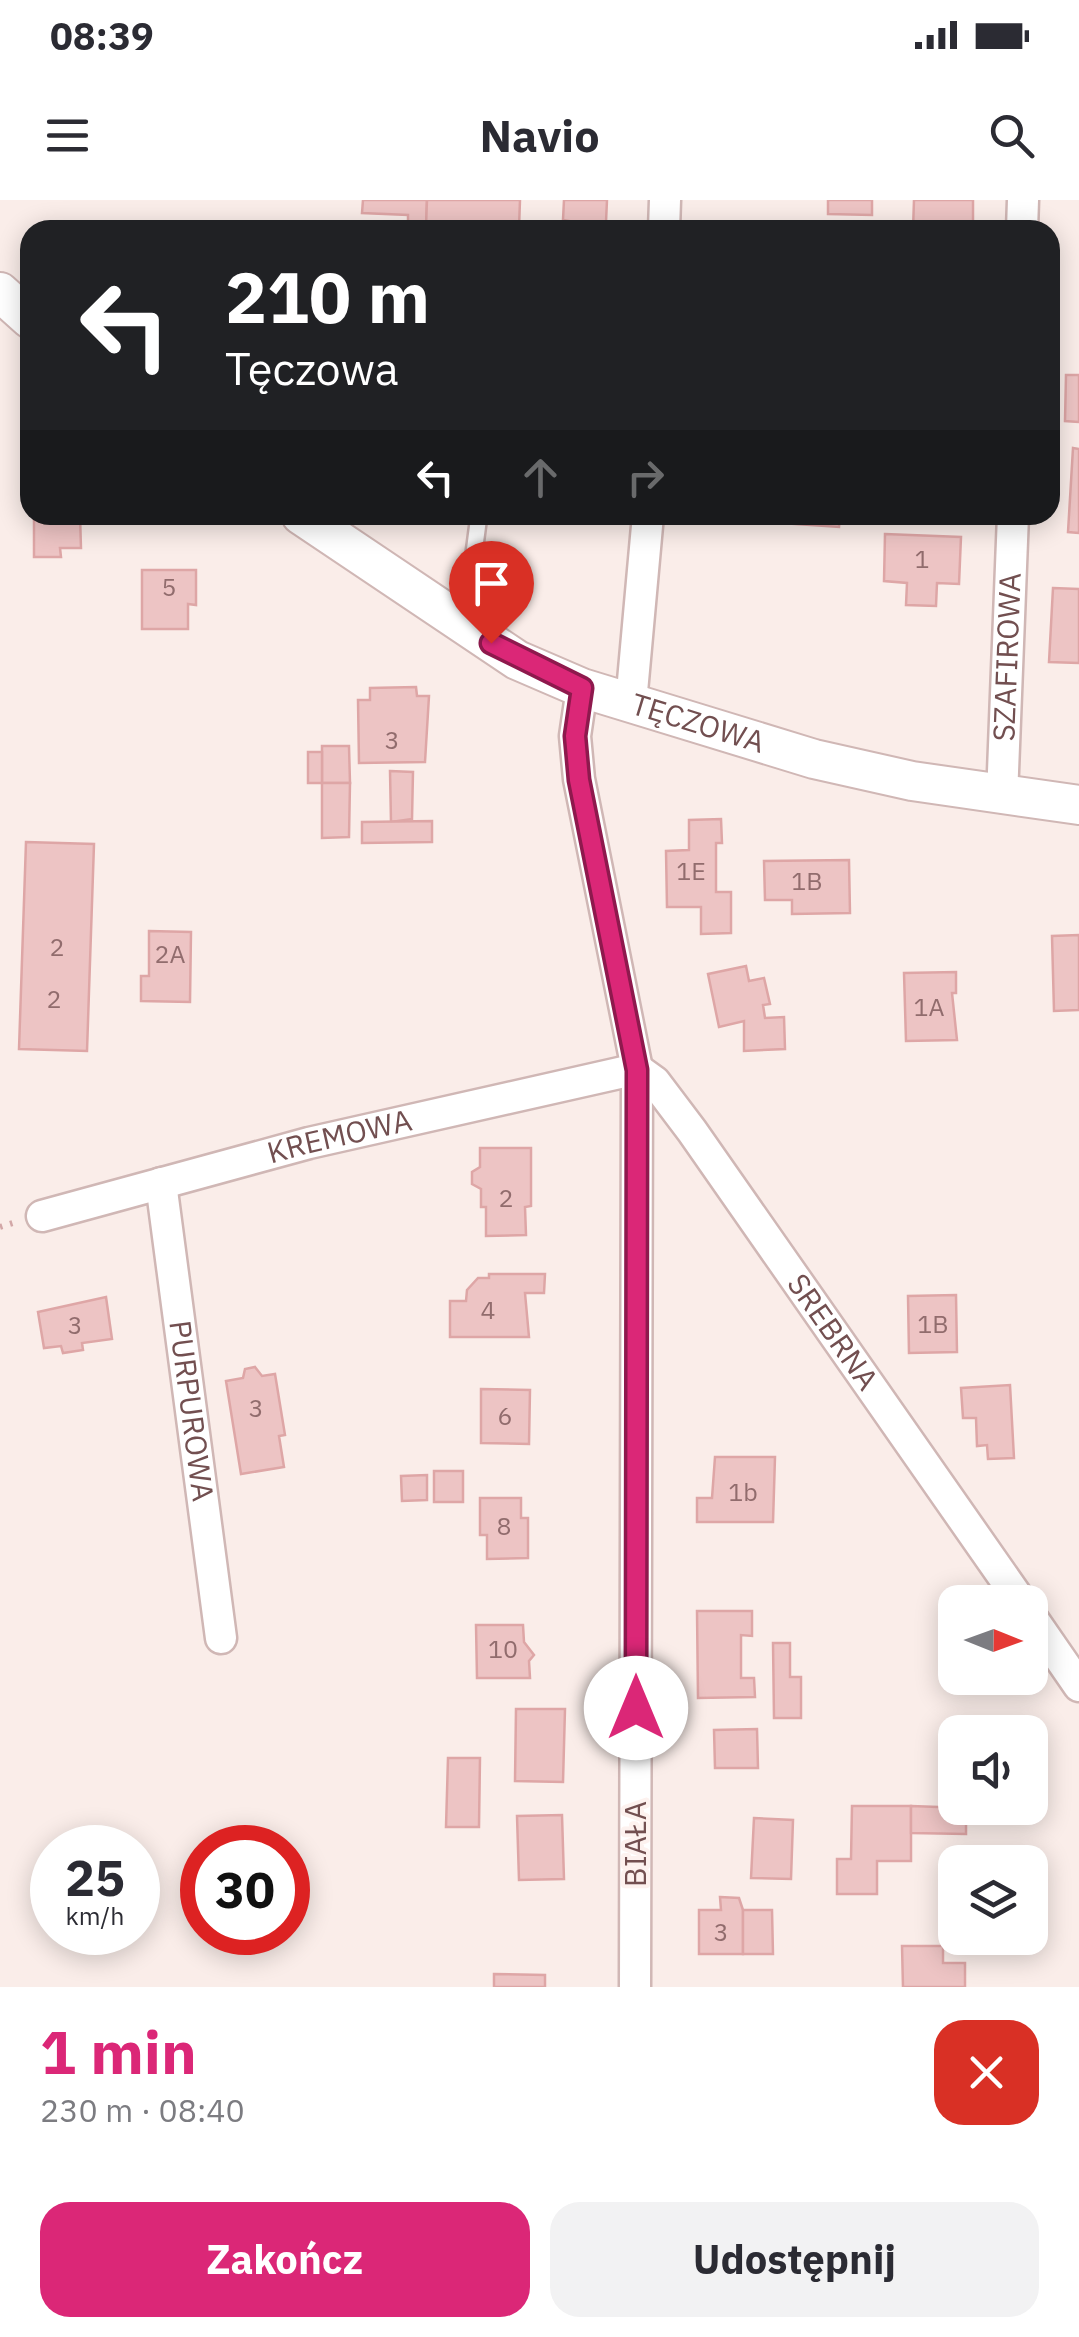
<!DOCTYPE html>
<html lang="pl">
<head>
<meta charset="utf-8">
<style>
  body { margin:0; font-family:"IBM Plex Sans",sans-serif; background:#f2f2f3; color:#2b2b33; height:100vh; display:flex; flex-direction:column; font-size:38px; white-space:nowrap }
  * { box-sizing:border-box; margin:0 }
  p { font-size:32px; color:#7c7c81 }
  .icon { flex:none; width:55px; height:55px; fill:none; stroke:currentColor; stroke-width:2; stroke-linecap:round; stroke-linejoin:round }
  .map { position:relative; height:1787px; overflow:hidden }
  .details { display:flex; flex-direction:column; background:#fff; flex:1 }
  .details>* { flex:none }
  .top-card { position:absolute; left:20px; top:20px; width:1040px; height:305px; border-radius:30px; box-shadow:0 5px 25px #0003; background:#202124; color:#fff; overflow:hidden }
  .needle { width:65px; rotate:91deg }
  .buttons { position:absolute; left:938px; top:1385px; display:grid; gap:20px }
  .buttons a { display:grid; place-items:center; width:110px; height:110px; border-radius:20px; background:#fff; box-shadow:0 5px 25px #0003; font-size:50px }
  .speed { position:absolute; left:30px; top:1625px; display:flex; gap:20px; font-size:50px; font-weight:700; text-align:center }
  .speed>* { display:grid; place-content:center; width:130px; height:130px; border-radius:50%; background:#fff; box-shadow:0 5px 25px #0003; line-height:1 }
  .speed small { font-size:25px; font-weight:400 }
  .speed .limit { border:15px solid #d22; background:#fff; color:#111 }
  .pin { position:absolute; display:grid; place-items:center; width:85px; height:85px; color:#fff; margin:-102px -42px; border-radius:50% 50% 50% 0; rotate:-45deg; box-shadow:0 0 10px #0007 }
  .pin .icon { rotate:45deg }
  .me { position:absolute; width:110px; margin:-55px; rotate:0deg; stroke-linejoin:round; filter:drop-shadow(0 0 8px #0008) }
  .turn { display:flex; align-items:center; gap:35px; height:210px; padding:0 40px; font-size:45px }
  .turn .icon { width:130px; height:130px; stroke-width:2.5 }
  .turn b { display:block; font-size:70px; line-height:85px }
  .lanes { display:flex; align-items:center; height:95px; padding:0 40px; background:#0003; justify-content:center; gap:50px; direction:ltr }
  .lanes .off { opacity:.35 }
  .round { display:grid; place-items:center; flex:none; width:105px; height:105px; border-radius:30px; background:#f2f2f3 }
  .overview { display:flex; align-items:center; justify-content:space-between; height:170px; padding:0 40px }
  h1 { font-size:60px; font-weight:800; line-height:75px; color:#db2777 }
  .cta { display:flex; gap:20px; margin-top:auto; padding:20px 40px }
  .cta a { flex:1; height:115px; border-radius:30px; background:#db2777; color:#fff; font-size:40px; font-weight:800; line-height:115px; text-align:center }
  .cta a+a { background:#f2f2f3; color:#2b2b33 }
  .status { display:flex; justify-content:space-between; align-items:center; height:70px; padding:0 50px; background:#fff; direction:ltr }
  .status svg { height:28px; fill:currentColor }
  header { display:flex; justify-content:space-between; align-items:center; height:130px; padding:0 40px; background:#fff; font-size:45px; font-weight:800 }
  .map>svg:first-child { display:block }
  .building { fill:#edc4c4; stroke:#dea6a6; stroke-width:2.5 }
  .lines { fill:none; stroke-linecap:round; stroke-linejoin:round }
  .service-casing { stroke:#d0b7b5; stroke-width:20 }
  .minor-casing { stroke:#d0b7b5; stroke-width:35 }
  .tertiary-casing { stroke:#d0b7b5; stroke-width:42 }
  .path { stroke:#d2a7a7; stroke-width:6; stroke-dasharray:2.5 8; stroke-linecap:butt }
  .service { stroke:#fff; stroke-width:15 }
  .minor { stroke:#fff; stroke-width:30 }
  .tertiary { stroke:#fff; stroke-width:38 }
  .route-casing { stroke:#8e194d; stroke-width:25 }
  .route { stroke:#db2777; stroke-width:18 }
  .labels { text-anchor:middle; stroke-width:8; stroke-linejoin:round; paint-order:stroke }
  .number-label { font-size:25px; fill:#916c6d }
  .street-label { font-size:30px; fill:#724f50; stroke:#fdf2ef }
</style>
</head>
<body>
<div class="status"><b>08:39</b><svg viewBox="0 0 49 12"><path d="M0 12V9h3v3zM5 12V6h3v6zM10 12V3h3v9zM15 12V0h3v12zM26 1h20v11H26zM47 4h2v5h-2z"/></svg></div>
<header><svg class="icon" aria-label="menu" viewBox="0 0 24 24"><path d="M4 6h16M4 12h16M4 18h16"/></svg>Navio<svg class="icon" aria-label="search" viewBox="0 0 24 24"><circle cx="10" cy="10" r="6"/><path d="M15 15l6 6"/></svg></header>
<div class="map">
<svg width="1079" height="1787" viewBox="0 0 1079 1787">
  <rect width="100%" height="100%" fill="#faede9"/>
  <g class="building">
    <polygon points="363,0 427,0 426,30 408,30 408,15 362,13"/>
    <polygon points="427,0 520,0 519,28 426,26"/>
    <polygon points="564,0 607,0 606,22 601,22 600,30 568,30 569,21 563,20"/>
    <polygon points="828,0 872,0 872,15 828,14"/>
    <polygon points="914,0 973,0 973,30 913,30"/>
    <polygon points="1066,175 1079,175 1079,222 1065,221"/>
    <polygon points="1073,248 1079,249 1079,333 1068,332"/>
    <polygon points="34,315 80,315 81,348 60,348 61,357 34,357"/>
    <polygon points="719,315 840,315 839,327 719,319"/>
    <polygon points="885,334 961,337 959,384 937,383 936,406 906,405 907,383 884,381"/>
    <polygon points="142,370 196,370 196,405 188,404 188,429 142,429"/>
    <polygon points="1053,388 1079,389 1079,463 1049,462"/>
    <polygon points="416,487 417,496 429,496 425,562 359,563 358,500 370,500 370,488"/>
    <polygon points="322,546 349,546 350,583 322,583"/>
    <rect x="308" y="552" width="14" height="31"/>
    <polygon points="390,571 413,572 412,619 391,622"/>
    <polygon points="322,583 350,583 349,637 322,638"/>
    <polygon points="721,619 722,643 716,643 716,692 731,692 731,733 701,734 701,707 667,707 666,651 689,650 689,620"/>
    <polygon points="432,621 432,642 362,643 362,622"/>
    <polygon points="26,642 94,644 87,851 19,849"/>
    <polygon points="849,660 850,713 792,714 792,700 765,700 764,661"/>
    <polygon points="149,731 191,732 190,802 141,801 141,776 149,776"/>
    <polygon points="1079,735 1079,810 1054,811 1052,736"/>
    <polygon points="746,766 749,781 764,778 770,804 763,805 765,818 784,817 785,849 744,851 744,821 719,827 708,774"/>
    <polygon points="956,772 956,793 952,793 957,840 906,841 904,773"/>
    <polygon points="480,948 531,948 531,1006 525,1007 526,1035 486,1036 486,1007 481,1007 481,989 472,984 472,972 480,967"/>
    <polygon points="489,1074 545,1074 544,1093 525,1093 529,1137 450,1137 450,1101 466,1101 467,1090 478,1078 489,1078"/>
    <polygon points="956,1095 957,1152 909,1153 908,1096"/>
    <polygon points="106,1097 112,1139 82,1143 83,1150 63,1153 61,1146 44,1148 38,1112"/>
    <polygon points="255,1167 262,1176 275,1174 285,1235 279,1236 284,1267 241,1274 226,1181 243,1178 245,1169"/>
    <polygon points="1010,1185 1014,1258 988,1259 987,1245 977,1246 976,1218 963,1218 961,1188"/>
    <polygon points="481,1189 530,1190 529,1244 481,1243"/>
    <polygon points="715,1257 775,1257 773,1322 697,1322 697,1298 712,1298"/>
    <rect x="434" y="1271" width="29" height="31"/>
    <polygon points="427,1275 427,1300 402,1301 401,1276"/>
    <polygon points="480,1298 521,1298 521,1318 528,1318 528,1358 487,1359 487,1335 480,1335"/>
    <polygon points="697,1411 752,1411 752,1436 741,1435 741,1478 754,1478 755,1497 698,1498"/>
    <polygon points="476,1425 523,1425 524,1442 534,1455 529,1461 530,1478 477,1478"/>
    <polygon points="773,1443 790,1443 790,1477 801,1477 801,1518 774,1518"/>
    <polygon points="516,1509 565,1509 563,1582 515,1581"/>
    <polygon points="757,1529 758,1568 715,1568 714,1530"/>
    <polygon points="448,1558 480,1558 479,1627 446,1627"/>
    <polygon points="852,1606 911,1606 911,1661 877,1661 877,1694 837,1694 837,1659 851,1659"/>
    <polygon points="911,1606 966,1608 966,1634 911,1633"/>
    <polygon points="562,1615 564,1679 519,1680 517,1616"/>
    <polygon points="754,1618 793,1620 791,1679 751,1678"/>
    <polygon points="720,1697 739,1698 743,1710 743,1754 699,1754 699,1710 721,1710"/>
    <polygon points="743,1710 772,1710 773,1754 743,1754"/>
    <polygon points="902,1746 943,1746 943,1763 965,1763 965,1787 903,1787"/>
    <polygon points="494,1774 545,1775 545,1787 494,1787"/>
  </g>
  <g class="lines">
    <defs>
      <polyline id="service" points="465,422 479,315"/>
      <g id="minor">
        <polyline points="664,30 665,0"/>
        <polyline points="1022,30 1023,0"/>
        <polyline points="582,488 575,536 579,579 637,869 635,1787"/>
        <polyline points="631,503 648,315"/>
        <path id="s1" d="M1002,597L1013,315"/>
        <path id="s2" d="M161,983L221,1438"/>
        <path id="s3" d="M42,1016L309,943L637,869L655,882L692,931L1021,1402"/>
        <polyline points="1030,1415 1079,1486"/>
      </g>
      <g id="tertiary">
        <polyline points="0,92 30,119"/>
        <path id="s4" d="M301,315L517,460L582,488L814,559L912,581L1079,605"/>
      </g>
    </defs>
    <use href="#service" class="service-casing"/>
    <use href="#minor" class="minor-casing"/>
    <use href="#tertiary" class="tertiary-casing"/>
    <polyline class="path" points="0,1027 16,1022"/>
    <use href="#service" class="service"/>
    <use href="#minor" class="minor"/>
    <use href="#tertiary" class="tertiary"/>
  </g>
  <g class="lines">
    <defs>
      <polyline id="route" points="491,443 582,488 575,536 579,580 637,870 636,1508"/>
    </defs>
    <use href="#route" class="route-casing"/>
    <use href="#route" class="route"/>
  </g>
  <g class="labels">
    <g class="number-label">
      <text x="922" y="368">1</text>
      <text x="169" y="396">5</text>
      <text x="392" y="549">3</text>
      <text x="691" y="680">1E</text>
      <text x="807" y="690">1B</text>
      <text x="57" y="756">2</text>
      <text x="170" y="763">2A</text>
      <text x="54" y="808">2</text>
      <text x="929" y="816">1A</text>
      <text x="506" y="1007">2</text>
      <text x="488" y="1119">4</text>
      <text x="933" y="1133">1B</text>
      <text x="75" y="1134">3</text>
      <text x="256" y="1217">3</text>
      <text x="505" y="1225">6</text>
      <text x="743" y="1301">1b</text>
      <text x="504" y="1335">8</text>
      <text x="503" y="1458">10</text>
      <text x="721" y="1741">3</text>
    </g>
    <g class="street-label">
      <text dy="10" stroke="none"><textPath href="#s1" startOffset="140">SZAFIROWA</textPath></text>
      <text dy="10" stroke="none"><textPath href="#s4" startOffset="452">TĘCZOWA</textPath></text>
      <text dy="10" stroke="none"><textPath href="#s3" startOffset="308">KREMOWA</textPath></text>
      <text dy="10" stroke="none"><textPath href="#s3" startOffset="942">SREBRNA</textPath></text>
      <text dy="10" stroke="none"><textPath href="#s2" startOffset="230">PURPUROWA</textPath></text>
      <text transform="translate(636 1644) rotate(-90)" y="10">BIAŁA</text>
    </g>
  </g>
</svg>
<div class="buttons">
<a><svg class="needle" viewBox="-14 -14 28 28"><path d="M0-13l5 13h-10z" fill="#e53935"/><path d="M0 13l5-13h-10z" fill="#7c7c81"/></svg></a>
<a><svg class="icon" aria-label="sound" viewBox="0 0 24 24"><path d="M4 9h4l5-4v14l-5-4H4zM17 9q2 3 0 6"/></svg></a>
<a><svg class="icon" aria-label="layers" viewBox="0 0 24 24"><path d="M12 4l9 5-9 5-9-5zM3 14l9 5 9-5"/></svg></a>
</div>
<div class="speed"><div>25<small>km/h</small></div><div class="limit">30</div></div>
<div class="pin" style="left:491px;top:443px;background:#d93025"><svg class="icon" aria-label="arrive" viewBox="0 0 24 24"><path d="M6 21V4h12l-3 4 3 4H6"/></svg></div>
<svg class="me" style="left:636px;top:1508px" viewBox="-20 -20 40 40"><circle r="19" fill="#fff"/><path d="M0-13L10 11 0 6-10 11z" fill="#db2777"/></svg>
<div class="top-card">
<div class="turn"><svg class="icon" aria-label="left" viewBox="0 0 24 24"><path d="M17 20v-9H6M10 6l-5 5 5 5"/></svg><div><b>210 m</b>Tęczowa</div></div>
<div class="lanes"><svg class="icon" aria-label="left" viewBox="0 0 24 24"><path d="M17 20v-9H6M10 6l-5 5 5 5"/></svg><svg class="icon off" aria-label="ahead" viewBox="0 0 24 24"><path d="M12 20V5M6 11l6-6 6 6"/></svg><svg class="icon off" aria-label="right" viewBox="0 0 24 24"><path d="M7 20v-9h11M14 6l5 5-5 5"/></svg></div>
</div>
</div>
<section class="details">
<div class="overview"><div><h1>1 min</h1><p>230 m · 08:40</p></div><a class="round" style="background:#d93025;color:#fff"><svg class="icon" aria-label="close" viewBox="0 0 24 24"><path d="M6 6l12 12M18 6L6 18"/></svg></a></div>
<div class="cta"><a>Zakończ</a><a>Udostępnij</a></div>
</section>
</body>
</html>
